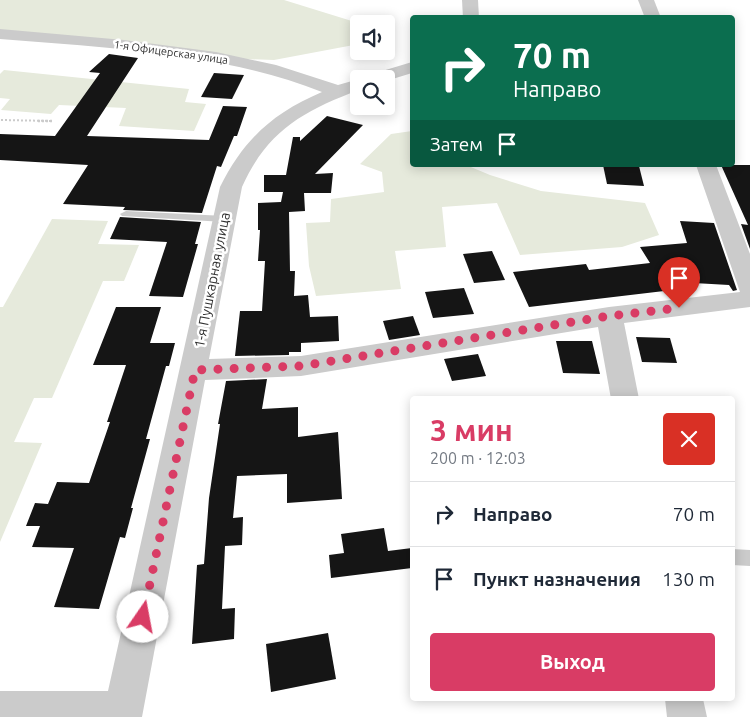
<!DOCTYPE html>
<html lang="ru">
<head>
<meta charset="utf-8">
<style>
  body { margin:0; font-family:Ubuntu,sans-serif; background:#f6f6f7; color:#1f2937; height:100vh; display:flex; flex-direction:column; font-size:19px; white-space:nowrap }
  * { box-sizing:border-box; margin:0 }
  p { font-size:16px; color:#747a83 }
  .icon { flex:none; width:28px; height:28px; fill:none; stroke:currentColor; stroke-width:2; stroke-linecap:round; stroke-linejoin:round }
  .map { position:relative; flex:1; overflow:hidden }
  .sheet { position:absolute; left:410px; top:396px; width:325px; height:305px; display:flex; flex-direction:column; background:#fff; border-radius:5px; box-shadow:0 2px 12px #0003 }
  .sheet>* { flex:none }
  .top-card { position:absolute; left:410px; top:15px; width:325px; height:152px; border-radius:5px; box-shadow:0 2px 12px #0003; background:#0b6e4f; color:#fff; overflow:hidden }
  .tools { position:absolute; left:350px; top:15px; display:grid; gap:10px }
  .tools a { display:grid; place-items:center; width:45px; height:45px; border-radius:5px; background:#fff; box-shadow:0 2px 12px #0003; font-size:25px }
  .pin { position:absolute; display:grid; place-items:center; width:42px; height:42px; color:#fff; margin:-51px -21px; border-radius:50% 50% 50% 0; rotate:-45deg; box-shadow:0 0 5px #0007 }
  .pin .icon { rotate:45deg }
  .me { position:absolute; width:55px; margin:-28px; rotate:12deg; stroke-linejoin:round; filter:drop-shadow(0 0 4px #0008) }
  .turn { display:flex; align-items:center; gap:18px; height:105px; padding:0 20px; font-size:22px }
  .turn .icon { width:65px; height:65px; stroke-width:2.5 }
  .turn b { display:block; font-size:35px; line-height:42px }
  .then { display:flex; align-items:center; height:48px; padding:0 20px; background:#0003; gap:10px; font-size:19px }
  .round { display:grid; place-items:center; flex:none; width:52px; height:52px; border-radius:5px; background:#f6f6f7 }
  .overview { display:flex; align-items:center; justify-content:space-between; height:85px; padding:0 20px }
  h1 { font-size:30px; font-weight:600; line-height:38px; color:#d93c65 }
  .primary-button { display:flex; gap:10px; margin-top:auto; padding:10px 20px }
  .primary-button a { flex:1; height:58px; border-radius:5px; background:#d93c65; color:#fff; font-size:20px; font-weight:600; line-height:58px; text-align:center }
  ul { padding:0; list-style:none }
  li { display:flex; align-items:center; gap:15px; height:65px; padding:0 20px; border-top:1px solid #e0e1e3 }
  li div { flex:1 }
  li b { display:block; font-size:19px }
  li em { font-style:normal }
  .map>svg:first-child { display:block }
  .green { fill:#e6eadc }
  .building { fill:#151515 }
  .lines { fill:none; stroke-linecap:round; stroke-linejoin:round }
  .path-far1 { stroke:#cbcbcb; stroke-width:2; stroke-dasharray:2 2; stroke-linecap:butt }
  .path { stroke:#cbcbcb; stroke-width:2.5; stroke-dasharray:2 2; stroke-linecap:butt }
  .service { fill:#cbcbcb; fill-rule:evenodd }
  .minor { fill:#cbcbcb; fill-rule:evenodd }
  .route { stroke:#d93c65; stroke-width:9; stroke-dasharray:0 16.2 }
  .labels { text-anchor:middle; stroke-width:5; stroke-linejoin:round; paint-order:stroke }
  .far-street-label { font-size:11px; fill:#2e2e2e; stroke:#fff }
  .street-label { font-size:14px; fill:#2e2e2e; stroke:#fff }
</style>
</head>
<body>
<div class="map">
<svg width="750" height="717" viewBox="0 0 750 717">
  <rect width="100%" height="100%" fill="#fff"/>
  <g class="green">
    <polygon points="0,0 284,0 355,22 359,25 359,44 274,60 216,58 0,31"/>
    <polygon points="4,70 189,89 185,102 206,104 194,131 119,126 126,108 59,105 51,114 1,110 10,99 0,98 0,74"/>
    <polygon points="412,131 412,165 466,165 490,175 541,191 645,203 659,235 622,247 520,255 497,203 442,207 446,247 395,251 401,289 316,296 309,266 306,223 330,222 331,199 384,192 382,172 360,164 391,134"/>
    <polygon points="52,219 108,221 98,244 139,245 124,281 103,281 52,398 34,398 14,442 42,443 0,542 0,307 3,307"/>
  </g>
  <g class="building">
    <polygon points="109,54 138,58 87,136 209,140 223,106 247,107 237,136 234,136 221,167 217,166 202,213 123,210 125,207 63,204 88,165 0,160 0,134 55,136 100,73 89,72"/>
    <polygon points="214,73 244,75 232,99 201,97"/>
    <polygon points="327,116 363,125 315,174 333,173 331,193 304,193 305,211 289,212 290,271 295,271 294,296 308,295 310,317 338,316 339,341 301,343 301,352 289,352 289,355 235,356 240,311 262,311 265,261 258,261 260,230 258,230 258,203 281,202 283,192 264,192 264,175 286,175 293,137 300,137 300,141"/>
    <polygon points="603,165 639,166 644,186 607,184"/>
    <polygon points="721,165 750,165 750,249 741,224 748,225"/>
    <polygon points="120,217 201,222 195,244 198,244 183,297 149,296 167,242 110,239"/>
    <polygon points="680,221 714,223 737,290 733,291 729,285 676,282 681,289 529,307 513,272 586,264 589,270 650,263 640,247 687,243"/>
    <polygon points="492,251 505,280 474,283 463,254"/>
    <polygon points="464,288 474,314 433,318 425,292"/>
    <polygon points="116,307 161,307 150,343 175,343 169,366 166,366 146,439 150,439 131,508 133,508 125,538 120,537 99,609 54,607 74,548 32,547 40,526 26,526 35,503 48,504 57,482 89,483 110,422 107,422 126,365 93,365"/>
    <polygon points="413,316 420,335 389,340 383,321"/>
    <polygon points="636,337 670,338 677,363 642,362"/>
    <polygon points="556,341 592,341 600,374 563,373"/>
    <polygon points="478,354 486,376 452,381 444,359"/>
    <polygon points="267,379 262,409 298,407 298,437 338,432 342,499 287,503 287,474 237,476 233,518 243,517 242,545 225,546 222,609 235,608 234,639 192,644 197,565 204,564 209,498 220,424 218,424 226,381"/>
    <polygon points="384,528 388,551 412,548 412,568 331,578 329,555 344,553 341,534"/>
    <polygon points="328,633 336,679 271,692 266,644"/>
  </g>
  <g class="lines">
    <polyline class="path-far1" points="1,120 53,121"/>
    <polyline class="path" points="38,121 53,121"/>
    <g class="service">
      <polygon points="126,211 225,216 231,219 225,222 122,216 120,214"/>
      <polygon points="732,549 750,550 750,566 732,565"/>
    </g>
    <g class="minor">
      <polygon points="462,0 478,0 479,18 463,18"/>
      <polygon points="638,0 654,0 661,18 645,18"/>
      <path d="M0,29L124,40L216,52L276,65L338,85L359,79H360L359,90C303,111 267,131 242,187L209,359L301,356L609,307L740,292L696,165H716L750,254V307L624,323L639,399H611L598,327L301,376L205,380L142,717H0V691H108L220,187C244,139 273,113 322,92C220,52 108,48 0,39Z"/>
      <polygon points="412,62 412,73 386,81 386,79 366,79 369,75"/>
      <polygon points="665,699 703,699 707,717 667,717"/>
    </g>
  </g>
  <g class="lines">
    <polyline class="route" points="143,617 195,370 301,366 609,316 679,308"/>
  </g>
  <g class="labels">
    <g class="far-street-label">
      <text transform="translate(171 52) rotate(8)" y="4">1-я Офицерская улица</text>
    </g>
    <g class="street-label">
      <text transform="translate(212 280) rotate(-79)" y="5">1-я Пушкарная улица</text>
    </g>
  </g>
</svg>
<div class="tools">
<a><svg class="icon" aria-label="sound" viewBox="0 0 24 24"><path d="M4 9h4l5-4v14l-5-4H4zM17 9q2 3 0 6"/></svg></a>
<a><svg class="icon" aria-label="search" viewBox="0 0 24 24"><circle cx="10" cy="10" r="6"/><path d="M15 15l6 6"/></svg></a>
</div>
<div class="pin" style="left:679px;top:308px;background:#d93025"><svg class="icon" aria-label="arrive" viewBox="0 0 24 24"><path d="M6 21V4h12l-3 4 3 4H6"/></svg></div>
<svg class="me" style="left:143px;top:617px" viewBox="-20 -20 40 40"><circle r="19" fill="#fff"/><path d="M0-13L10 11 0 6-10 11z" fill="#d93c65"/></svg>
<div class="top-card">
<div class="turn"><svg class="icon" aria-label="right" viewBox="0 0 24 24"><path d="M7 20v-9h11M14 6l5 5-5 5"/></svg><div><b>70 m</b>Направо</div></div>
<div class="then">Затем<svg class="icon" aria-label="arrive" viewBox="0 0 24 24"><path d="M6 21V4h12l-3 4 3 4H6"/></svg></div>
</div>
<section class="sheet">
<div class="overview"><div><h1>3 мин</h1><p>200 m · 12:03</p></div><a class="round" style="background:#d93025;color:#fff"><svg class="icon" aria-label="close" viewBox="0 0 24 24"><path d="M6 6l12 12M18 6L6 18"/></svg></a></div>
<ul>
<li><svg class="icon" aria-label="right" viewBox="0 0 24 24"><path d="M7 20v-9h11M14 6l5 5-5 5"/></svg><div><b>Направо</b></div><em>70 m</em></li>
<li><svg class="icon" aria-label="arrive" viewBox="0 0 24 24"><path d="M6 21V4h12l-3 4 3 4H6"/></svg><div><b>Пункт назначения</b></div><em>130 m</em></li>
</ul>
<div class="primary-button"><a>Выход</a></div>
</section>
</div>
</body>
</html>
